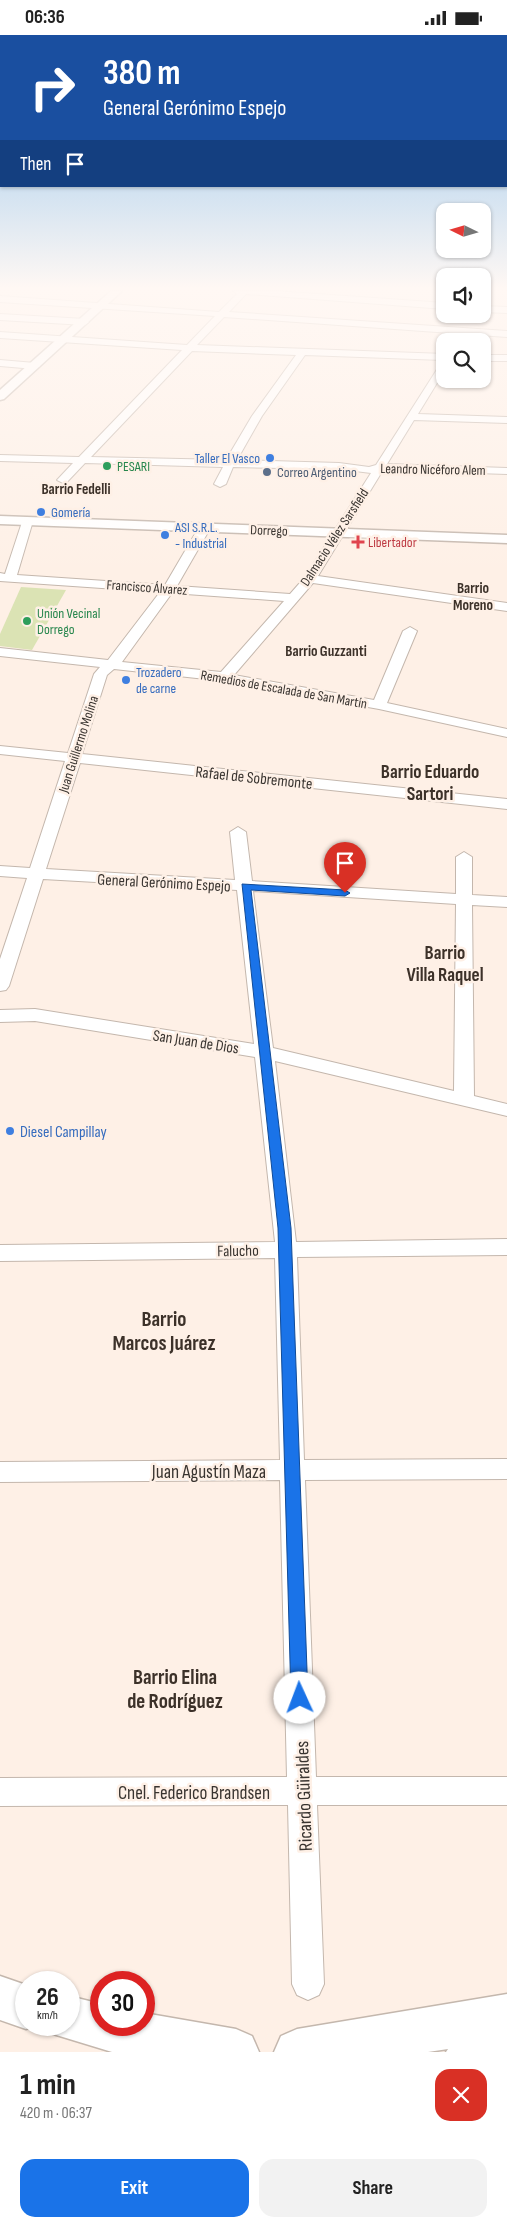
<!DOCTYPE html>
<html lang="en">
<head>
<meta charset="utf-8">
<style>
  body { margin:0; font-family:"Sofia Sans Condensed",sans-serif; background:#f2f2f2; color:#222; height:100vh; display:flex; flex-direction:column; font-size:19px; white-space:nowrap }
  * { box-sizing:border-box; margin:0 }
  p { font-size:16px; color:#767676 }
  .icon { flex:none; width:28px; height:28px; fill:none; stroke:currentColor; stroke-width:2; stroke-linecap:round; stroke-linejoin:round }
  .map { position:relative; height:2017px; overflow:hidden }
  .details { display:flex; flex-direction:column; background:#fff; flex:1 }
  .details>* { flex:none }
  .top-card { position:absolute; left:0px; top:0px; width:508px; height:152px; box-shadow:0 1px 4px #0004; background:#1a4fa0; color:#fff; overflow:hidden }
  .needle { width:32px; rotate:275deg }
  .controls { position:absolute; left:436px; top:168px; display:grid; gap:10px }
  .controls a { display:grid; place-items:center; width:55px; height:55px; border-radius:10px; background:#fff; box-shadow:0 1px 4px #0004; font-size:25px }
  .speed { position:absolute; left:15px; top:1936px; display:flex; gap:10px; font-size:25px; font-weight:700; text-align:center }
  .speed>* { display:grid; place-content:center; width:65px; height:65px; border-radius:50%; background:#fff; box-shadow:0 1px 4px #0004; line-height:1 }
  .speed small { font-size:12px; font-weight:400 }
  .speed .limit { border:8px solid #d22; background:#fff; color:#111 }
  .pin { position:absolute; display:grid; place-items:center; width:42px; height:42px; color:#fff; margin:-51px -21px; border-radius:50% 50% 50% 0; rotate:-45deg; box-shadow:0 0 5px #0007 }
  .pin .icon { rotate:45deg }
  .me { position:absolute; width:55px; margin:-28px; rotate:358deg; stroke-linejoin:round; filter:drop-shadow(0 0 4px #0008) }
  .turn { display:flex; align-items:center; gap:18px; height:105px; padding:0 20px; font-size:22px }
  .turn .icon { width:65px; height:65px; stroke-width:2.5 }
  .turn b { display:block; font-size:35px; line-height:42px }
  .then { display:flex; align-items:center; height:48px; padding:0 20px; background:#0003; gap:10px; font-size:19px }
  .round { display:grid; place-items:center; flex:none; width:52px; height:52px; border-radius:15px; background:#f2f2f2 }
  .overview { display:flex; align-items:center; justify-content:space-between; height:85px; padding:0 20px }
  h1 { font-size:30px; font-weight:700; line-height:38px }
  .cta { display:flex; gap:10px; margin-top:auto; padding:10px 20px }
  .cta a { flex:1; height:58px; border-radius:15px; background:#1a73e8; color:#fff; font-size:20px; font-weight:700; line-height:58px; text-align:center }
  .cta a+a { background:#f2f2f2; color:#222 }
  .status { display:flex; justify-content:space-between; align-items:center; height:35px; padding:0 25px; background:#fff; direction:ltr }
  .status svg { height:14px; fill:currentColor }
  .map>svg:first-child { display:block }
  .green { fill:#dbe3b4 }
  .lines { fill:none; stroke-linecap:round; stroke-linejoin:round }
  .minor-casing { stroke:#c4b7ad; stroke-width:2 }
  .major-casing { stroke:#c4b7ad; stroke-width:3 }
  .highway-casing { stroke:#c4b7ad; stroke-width:3 }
  .minor { fill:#fff; fill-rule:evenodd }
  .major { fill:#fff; fill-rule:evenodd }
  .highway { fill:#fff; fill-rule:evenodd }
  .route { fill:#1a73e8; stroke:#114b97 }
  .shop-dot { fill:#3f7fe0; stroke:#fef0e6; stroke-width:2 }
  .leisure-dot { fill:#2e9e5b; stroke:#fef0e6; stroke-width:2 }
  .service-dot { fill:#5c6f8a; stroke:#fef0e6; stroke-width:2 }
  .health-dot { fill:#e0444e; stroke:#fef0e6; stroke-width:2 }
  .labels { text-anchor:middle; stroke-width:5; stroke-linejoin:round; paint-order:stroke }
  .far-shop-label { font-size:14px; fill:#366cbe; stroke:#fef0e6; text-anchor:start }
  .far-leisure-label { font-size:14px; fill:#27864d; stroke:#fef0e6; text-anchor:start }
  .far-street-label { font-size:14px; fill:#393430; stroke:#fef0e6 }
  .far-service-label { font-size:14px; fill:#4e5e75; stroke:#fef0e6; text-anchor:start }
  .far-health-label { font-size:14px; fill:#be3a42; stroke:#fef0e6; text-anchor:start }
  .far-neighbourhood-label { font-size:15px; font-weight:bold; fill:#3c3129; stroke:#fef0e6 }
  .street-label { font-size:16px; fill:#393430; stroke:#fef0e6 }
  .shop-label { font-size:16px; fill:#366cbe; stroke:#fef0e6; text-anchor:start }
  .quarter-label { font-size:19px; font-weight:bold; fill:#3c3129; stroke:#fef0e6 }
  .near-street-label { font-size:19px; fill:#393430; stroke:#fef0e6 }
  .near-neighbourhood-label { font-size:21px; font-weight:bold; fill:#3c3129; stroke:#fef0e6 }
</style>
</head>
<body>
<div class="status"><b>06:36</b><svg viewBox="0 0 49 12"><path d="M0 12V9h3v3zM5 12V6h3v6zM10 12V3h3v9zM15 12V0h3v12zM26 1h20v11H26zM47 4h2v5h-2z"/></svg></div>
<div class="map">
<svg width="507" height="2017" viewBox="0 0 507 2017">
  <rect width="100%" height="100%" fill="#fef0e6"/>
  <polygon class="green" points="21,552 66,555 32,615 0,611 0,599"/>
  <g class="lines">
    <defs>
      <g id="minor">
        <path d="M233,256H275L445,268V274L246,259L229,277L507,296V302L224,282L197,310L445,319V335L418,379L507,382V388L414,385L387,429L507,433V439L383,435L318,541L507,568V576L313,548L234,640L374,665L403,596L410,592L417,596L387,668L507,694V702L379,674L224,646L114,634L107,640L82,719L507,764V774L80,728L46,834L235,845L230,797L238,792L246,797L252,846L456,859V822L464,817L472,822V860L507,862V872L472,870L474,1061L507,1069V1081L275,1026L296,1207L507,1204V1220L297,1222L304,1425L507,1424V1444L305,1445L316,1742H507V1770H317L324,1949L319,1960L308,1965L297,1960L292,1949L288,1770L0,1771V1743L287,1742L280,1445L0,1447V1427L280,1425L275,1223L0,1226V1210L275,1207L255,1022L35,986L0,987V975L35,974L254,1009L237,855L43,844L9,951L6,955L0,956V924L27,843L0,841V831L30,833L65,726L0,719V711L68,718L94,639L100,632L0,621V613L108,625L160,557L0,546V538L5,539L23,484H31L33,486L17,540L165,550L199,492L205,488L211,492L177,551L290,559L305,542L371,438L339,434L233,432L226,449L220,452L214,449L223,432L85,428L67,447L63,448L57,445L73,428L0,426V420L79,422L182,315L0,303V297L187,310L215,281L0,267V261L219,277L237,259ZM192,316L296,320L252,381L226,425L91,422ZM305,320L443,325L376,430L369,432L339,428L237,425L262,381ZM172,558L284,566L221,637L122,627ZM253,856L456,869L454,1056L273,1013Z"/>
        <polygon points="482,271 507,272 507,278 482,277"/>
        <polygon points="0,279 85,284 89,287 85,290 0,285"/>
        <rect x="482" y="320" width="25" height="6"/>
        <polygon points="0,325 35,328 40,331 35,334 0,331"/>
      </g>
      <g id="major">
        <polygon points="111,256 122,256 4,364 0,365 0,355"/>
        <polygon points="0,481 507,500 507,508 0,489"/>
      </g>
      <g id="highway">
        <polygon points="0,1941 26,1950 26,1990 36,1990 26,1994 0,1985"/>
        <polygon points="507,1959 507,2017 446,2017 448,2014 428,2017 274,2017 281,2001 297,1994"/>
        <polygon points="69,1961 101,1969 101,1990 144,1990 144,1978 236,1994 252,2001 259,2017 112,2017 53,1999 49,1990 69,1990"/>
      </g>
    </defs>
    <use href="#minor" class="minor-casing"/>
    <use href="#major" class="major-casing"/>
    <use href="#highway" class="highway-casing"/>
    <use href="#minor" class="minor"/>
    <use href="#major" class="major"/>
    <use href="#highway" class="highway"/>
  </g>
  <linearGradient id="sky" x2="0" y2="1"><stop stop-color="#89bfec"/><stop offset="0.47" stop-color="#fff8f4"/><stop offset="1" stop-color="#fff8f4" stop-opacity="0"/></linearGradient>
  <rect width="507" height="539" fill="url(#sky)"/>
  <polygon class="route" points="242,849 345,855 350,858 345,861 251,855 291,1193 308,1663 306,1668 300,1671 294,1668 291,1663 278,1193"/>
  <g class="shop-dot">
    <circle cx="270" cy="423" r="5"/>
    <circle cx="41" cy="477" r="5"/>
    <circle cx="165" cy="500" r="5"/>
    <circle cx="126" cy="645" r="5"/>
    <circle cx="10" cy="1096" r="5"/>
  </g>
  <g class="leisure-dot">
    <circle cx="107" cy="431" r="5"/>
    <circle cx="27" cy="586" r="5"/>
  </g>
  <circle class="service-dot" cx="267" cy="437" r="5"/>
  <path class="health-dot" d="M355.5 499.5h5v5h5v5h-5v5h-5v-5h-5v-5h5z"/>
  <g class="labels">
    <g class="far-shop-label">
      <text x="260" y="428" text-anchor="end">Taller El Vasco</text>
      <text x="51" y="482">Gomería</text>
      <text x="175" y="497">ASI S.R.L.<tspan x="175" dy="16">- Industrial</tspan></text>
      <text x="136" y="642">Trozadero<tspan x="136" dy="16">de carne</tspan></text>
    </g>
    <g class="far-leisure-label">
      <text x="117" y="436">PESARI</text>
      <text x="37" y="583">Unión Vecinal<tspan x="37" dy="16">Dorrego</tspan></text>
    </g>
    <g class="far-street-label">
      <text transform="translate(433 434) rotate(1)" y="5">Leandro Nicéforo Alem</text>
      <text transform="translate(269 495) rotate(2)" y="5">Dorrego</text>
      <text transform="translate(334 502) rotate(-57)" y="5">Dalmacio Vélez Sarsfield</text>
      <text transform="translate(147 552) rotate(4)" y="5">Francisco Álvarez</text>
      <text transform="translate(284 654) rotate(10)" y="5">Remedios de Escalada de San Martín</text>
      <text transform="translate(78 709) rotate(-72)" y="5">Juan Guillermo Molina</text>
    </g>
    <g class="far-service-label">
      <text x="277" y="442">Correo Argentino</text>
    </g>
    <g class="far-health-label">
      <text x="368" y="512">Libertador</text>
    </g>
    <g class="far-neighbourhood-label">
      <text x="76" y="459">Barrio Fedelli</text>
      <text x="473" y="558">Barrio<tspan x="473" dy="17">Moreno</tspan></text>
      <text x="326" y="621">Barrio Guzzanti</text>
    </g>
    <g class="street-label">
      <text transform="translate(254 742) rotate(6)" y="6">Rafael de Sobremonte</text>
      <text transform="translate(164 847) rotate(3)" y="6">General Gerónimo Espejo</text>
      <text transform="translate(196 1006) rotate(9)" y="6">San Juan de Dios</text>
      <text transform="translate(238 1215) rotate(-1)" y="6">Falucho</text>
    </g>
    <g class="shop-label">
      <text x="20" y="1102">Diesel Campillay</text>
    </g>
    <g class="quarter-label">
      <text x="430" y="743">Barrio Eduardo<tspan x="430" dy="22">Sartori</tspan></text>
      <text x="445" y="924">Barrio<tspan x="445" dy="22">Villa Raquel</tspan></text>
    </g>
    <g class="near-street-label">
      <text x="209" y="1443">Juan Agustín Maza</text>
      <text x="194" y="1764">Cnel. Federico Brandsen</text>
      <text transform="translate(303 1761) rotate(-92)" y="7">Ricardo Güiraldes</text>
    </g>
    <g class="near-neighbourhood-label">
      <text x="164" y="1291">Barrio<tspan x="164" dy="24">Marcos Juárez</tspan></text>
      <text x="175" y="1649">Barrio Elina<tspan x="175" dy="24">de Rodríguez</tspan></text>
    </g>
  </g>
</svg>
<div class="controls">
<a><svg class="needle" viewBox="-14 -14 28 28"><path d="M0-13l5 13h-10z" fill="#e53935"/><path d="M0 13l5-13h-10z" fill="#767676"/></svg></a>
<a><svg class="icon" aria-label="sound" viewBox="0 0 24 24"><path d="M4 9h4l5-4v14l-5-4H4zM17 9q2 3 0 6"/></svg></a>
<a><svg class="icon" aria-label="search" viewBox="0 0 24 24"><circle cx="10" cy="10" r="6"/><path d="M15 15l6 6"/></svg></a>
</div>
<div class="speed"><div>26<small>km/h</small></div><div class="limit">30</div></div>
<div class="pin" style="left:345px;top:858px;background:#d93025"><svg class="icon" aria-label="arrive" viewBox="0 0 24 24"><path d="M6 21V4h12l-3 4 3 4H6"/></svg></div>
<svg class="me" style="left:300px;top:1663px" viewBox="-20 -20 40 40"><circle r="19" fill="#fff"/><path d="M0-13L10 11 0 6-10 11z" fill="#1a73e8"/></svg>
<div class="top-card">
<div class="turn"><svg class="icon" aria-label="right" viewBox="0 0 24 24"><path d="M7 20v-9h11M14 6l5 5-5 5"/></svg><div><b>380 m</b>General Gerónimo Espejo</div></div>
<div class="then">Then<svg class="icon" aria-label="arrive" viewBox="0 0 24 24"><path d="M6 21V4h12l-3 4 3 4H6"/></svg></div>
</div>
</div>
<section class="details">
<div class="overview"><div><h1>1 min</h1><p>420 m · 06:37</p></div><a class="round" style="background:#d93025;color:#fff"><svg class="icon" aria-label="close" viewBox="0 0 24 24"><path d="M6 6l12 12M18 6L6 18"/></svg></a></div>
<div class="cta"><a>Exit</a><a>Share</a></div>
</section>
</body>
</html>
